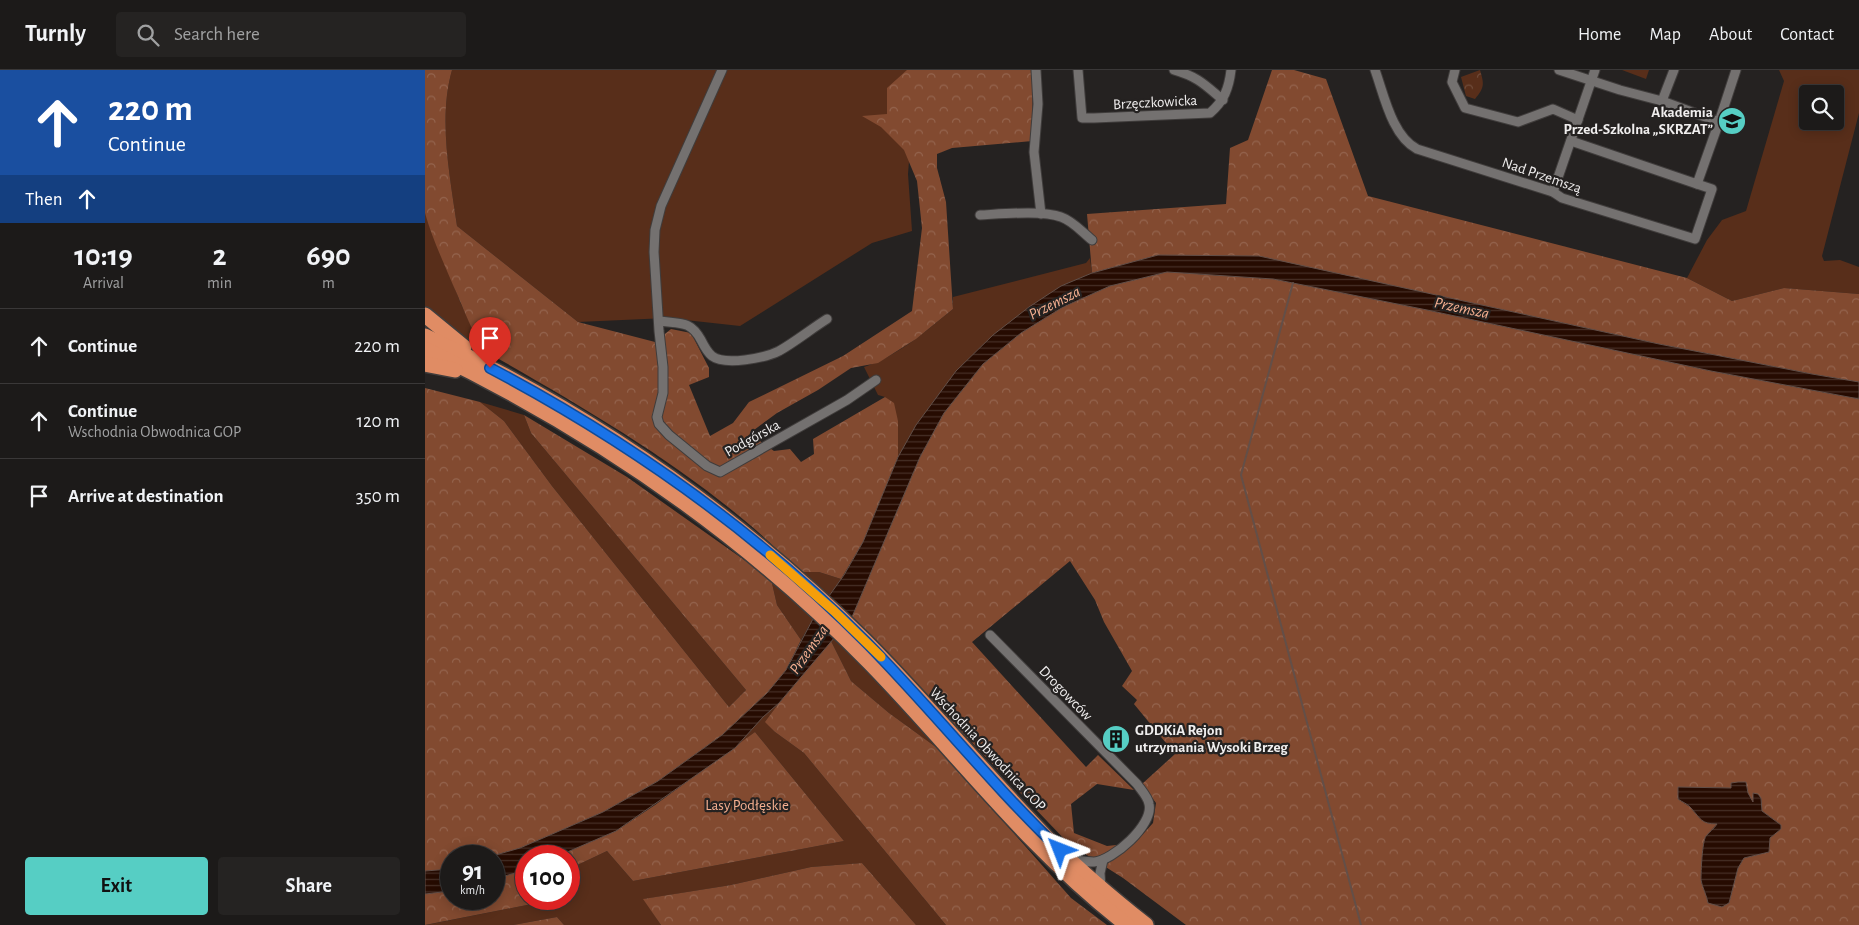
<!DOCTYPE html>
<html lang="en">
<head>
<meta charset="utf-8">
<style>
  body { margin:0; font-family:"Alegreya Sans",sans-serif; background:#252322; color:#f1f3f6; height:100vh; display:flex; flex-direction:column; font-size:19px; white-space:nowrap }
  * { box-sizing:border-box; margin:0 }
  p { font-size:16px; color:#a0a1a2 }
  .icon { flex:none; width:28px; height:28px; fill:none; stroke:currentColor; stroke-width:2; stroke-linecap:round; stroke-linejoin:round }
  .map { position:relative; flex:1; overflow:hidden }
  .sheet { display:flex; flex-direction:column; background:#1c1a19; width:425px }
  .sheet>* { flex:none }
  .top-card { background:#1a4fa0; color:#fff; overflow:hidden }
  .controls { position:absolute; left:1374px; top:15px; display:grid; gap:10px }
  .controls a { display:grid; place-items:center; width:45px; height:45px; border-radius:5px; background:#1c1a19; box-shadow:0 2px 12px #0003,0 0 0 1px #3a3838; font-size:25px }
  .speed { position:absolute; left:15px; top:775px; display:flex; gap:10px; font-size:25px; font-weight:700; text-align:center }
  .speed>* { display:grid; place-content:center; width:65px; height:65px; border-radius:50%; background:#1c1a19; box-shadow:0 2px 12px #0003,0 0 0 1px #3a3838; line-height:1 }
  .speed small { font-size:12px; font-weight:400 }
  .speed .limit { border:8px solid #d22; background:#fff; color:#111 }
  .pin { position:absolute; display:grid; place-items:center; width:42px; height:42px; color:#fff; margin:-51px -21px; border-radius:50% 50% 50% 0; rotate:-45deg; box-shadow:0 0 5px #0007 }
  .pin .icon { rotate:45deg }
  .me { position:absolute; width:55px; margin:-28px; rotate:315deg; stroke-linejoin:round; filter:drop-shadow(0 0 4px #0008) }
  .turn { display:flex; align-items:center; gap:18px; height:105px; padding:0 25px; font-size:22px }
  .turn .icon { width:65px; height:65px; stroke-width:2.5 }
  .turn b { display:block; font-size:35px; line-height:42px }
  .then { display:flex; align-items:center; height:48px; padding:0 25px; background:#0003; gap:10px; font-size:19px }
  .eta { display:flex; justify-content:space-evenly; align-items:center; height:85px; text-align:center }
  .eta b { font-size:30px; font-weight:700; line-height:35px }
  .action { display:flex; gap:10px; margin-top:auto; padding:10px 25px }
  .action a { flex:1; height:58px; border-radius:5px; background:#56cec4; color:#111; font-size:20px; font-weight:700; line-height:58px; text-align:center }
  .action a+a { background:#252322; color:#f1f3f6 }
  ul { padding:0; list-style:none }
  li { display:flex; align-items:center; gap:15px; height:75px; padding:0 25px; border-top:1px solid #3a3838 }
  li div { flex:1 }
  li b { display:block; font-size:19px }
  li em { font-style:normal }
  header { display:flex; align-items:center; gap:30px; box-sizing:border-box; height:70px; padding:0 25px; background:#1c1a19; border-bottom:1px solid #3a3838 }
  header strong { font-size:24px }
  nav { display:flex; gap:28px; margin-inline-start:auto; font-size:18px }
  .search { width:350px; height:45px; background:#252322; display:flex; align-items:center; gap:12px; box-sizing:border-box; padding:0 18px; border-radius:5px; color:#a0a1a2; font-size:19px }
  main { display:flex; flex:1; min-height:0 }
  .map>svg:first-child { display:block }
  .green { fill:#582e1a; fill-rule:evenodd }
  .forest { fill:url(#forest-crowns); fill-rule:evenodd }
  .park { fill:url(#park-crowns) }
  .water { fill:url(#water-rules); stroke:#634f48 }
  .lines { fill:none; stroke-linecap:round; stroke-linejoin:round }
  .stream { stroke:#634f48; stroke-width:2 }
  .minor-casing { stroke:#403d3c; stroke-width:11 }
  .motorway-casing { stroke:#403d3c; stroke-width:18 }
  .minor { stroke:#747170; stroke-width:9 }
  .motorway { stroke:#e08c64; stroke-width:15 }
  .route-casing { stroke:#114b97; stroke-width:12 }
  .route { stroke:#1a73e8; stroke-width:9 }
  .slow { stroke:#f59e0b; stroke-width:9 }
  .labels { text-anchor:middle; stroke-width:4.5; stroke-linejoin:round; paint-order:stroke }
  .street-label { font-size:15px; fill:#f0eeee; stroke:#252221 }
  .poi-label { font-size:15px; font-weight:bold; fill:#f0eeee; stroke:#252221; text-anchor:end }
  .park-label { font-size:15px; fill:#f5af90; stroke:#252221 }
  .water-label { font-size:16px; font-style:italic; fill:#f5af90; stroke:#252221 }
</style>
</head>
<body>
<header>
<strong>Turnly</strong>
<div class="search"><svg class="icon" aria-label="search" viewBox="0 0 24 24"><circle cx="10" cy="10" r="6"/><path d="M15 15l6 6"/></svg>Search here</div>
<nav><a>Home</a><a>Map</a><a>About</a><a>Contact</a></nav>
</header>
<main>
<section class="sheet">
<div class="top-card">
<div class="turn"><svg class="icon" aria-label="ahead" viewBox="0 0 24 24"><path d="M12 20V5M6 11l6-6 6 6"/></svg><div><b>220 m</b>Continue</div></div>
<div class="then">Then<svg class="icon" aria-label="ahead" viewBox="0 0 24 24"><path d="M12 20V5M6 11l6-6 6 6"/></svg></div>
</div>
<div class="eta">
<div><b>10:19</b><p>Arrival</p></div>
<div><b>2</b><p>min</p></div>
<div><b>690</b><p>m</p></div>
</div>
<ul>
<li><svg class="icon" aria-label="ahead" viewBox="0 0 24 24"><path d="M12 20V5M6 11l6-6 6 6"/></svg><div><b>Continue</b></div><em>220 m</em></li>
<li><svg class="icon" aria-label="ahead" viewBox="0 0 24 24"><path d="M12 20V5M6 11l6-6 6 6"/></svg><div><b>Continue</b><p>Wschodnia Obwodnica GOP</p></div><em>120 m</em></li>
<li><svg class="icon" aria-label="arrive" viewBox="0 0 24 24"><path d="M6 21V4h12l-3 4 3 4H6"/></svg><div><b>Arrive at destination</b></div><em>350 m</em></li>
</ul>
<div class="action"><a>Exit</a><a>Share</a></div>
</section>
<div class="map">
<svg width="1434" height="855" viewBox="0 0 1434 855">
  <defs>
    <pattern id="forest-crowns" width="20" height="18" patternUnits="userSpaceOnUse" patternTransform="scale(1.25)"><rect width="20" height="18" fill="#824a30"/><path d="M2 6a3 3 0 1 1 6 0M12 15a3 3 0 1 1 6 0" fill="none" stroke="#94644e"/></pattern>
    <pattern id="park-crowns" width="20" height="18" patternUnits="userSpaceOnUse" patternTransform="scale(1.25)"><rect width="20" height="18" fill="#582e1a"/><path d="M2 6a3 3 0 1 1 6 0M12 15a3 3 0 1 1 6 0" fill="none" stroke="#704d3c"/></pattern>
    <pattern id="water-rules" width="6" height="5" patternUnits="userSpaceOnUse" patternTransform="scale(1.25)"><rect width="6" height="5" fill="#260b01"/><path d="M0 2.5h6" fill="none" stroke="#462f26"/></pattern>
  </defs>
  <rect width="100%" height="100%" fill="#252221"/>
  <g class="green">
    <path d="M27,0H491L483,104L487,161L447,173L315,256L242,248L153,252L32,156C25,106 13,49 27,0Z"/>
    <polygon points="1197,0 1224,0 1221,9"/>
    <path d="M1354,0H1434V43L1397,186L1399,191L1415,190L1434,197V224L1359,218L1307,231L1262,208L1282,170L1297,150L1321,141L1359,11ZM1382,24H1410V51H1382Z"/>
    <polygon points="0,142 36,234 53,270 60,281 15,253 0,236"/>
    <path d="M665,188L667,203L636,216L568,265L531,301L491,355L473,387V351L460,327L453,325L439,297C473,286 501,261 528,239V227L661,193Z"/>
    <polygon points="55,332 99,345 106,363 321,620 304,637 127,416 79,351"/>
    <polygon points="375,502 394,502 416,509 403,527"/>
    <polygon points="346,509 389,547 376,570 352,535"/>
    <polygon points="411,566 455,613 515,680 464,643 426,611 406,571"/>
    <polygon points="354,633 341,652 350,662 379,683 521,855 491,855 437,793 386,797 306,815 219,829 236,855 139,855 132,847 88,855 1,855 122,831 121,829 144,829 144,799 182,781 208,811 419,771 330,662 310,678 338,647"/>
  </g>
  <g class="forest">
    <path d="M0,0H27C13,49 25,106 32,156L153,252L230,272L246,259L266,263L284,298V307L264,315L285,366L308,353L324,332L418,286L487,241L497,158L492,111L479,80L456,57L437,46L462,44V18L482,0H608L607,71L527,78L512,84V98L521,132L528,239L491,269L453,293L426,298L393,320L352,343L329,360L332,369L349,381L365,379L376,392L389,384L388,369L460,327L469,333L473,351V387L438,472L416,509L394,502H375C357,485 339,466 319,450C240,384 149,332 60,281C46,261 38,237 28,215C18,191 7,168 0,143Z"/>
    <polygon points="847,0 869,0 901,9 943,126 1262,208 1307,231 1359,218 1434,224 1434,312 1387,304 1234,274 942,210 733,185 667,203 662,144 801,134 805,78 823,70"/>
    <path d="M742,202L848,209L1002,240L1286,301L1434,329V855H761L698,808L643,773L427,547L495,387L519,343L558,294L596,263L638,237L685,216ZM645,491L670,530L679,552L707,601L697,616L712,630L709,634L750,684L717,714L731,733L728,753L710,773L682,776L649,763L646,734L672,714L709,720L673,685L661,697L547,572ZM1306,714L1323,723L1328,733L1336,728L1337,741L1356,755V759L1345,768L1343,782L1319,788L1313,798L1304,833H1283L1281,822L1276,812L1278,777L1281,766L1292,754L1271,744L1265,737L1253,729L1254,717L1307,718Z"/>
    <polygon points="0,318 55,332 79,351 127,416 304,637 321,620 106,363 99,345 202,407 346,509 352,535 376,570 361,600 342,623 297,665 233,711 178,742 95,778 67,786 26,786 26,799 0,801"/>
    <polygon points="406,571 426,611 464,643 515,680 646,828 682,855 521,855 379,683 350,662 340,652 354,633"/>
    <polygon points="330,662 419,771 208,811 182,781 144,799 144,786 133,786 191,761 230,735"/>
    <polygon points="437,793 491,855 236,855 218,829 306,815 386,797"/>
    <polygon points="101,800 101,829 121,829 122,831 0,855 0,824 26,821 26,829 69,829 69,809"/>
    <polygon points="132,847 139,855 88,855"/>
  </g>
  <path class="park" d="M1055,0C1059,14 1060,17 1050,29L1041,26L1036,7Z"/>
  <g class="water">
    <polygon points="733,185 834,186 1234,274 1387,304 1434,312 1434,329 1286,301 1002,240 848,209 742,202 685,216 638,237 596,263 558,294 519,343 495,387 427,547 354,633 338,647 310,678 191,761 133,786 101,786 101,800 69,809 69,786 67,786 95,778 178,742 233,711 297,665 342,623 361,600 389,547 419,505 438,472 473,387 491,355 531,301 568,265 604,237 636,216 667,203"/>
    <path d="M1313,712H1321L1323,723L1328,732V723L1333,724L1336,728L1337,741L1356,755V759L1345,768L1344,782L1319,788L1313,798L1304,833L1297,837L1283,833C1282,826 1277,817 1276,810C1276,802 1277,772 1281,766C1284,762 1289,759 1292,754C1276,754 1276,749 1266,738C1263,734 1257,732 1253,729V717L1306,718V713Z"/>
    <polygon points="26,799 26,821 0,824 0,801"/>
  </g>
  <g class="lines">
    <polyline class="stream" points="868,213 816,405 936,855"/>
    <defs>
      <g id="minor">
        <polyline points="297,0 236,136 230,160 229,182 234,261 238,297 238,323 232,347 234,354 244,365 282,396 295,402 422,330 451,310"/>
        <polyline points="611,0 613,34 609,82 616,144"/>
        <path d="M653,0L657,48H669L785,43C799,31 804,18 806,0"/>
        <path d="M749,0C773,7 779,14 798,30"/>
        <path d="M950,0C959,25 967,66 992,79L1128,122L1137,128L1270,169L1287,119L1272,114"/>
        <polyline points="1030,0 1027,12 1040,38 1093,52 1128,39 1153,50"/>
        <polyline points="1134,0 1195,20 1237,31 1249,0"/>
        <polyline points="1237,31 1294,52 1311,0"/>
        <polyline points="1146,71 1272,114 1294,52"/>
        <polyline points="1128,122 1170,0"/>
        <path d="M555,145C576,144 618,140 636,147C648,151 657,162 667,170"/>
        <path d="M234,251C255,254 265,250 276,270C279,276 282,282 287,286C300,296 340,288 354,281C370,272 386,259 402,249"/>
        <path d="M565,565L712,714C716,720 723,727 724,734C729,755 687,791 669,792C661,792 653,790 645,789"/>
        <polyline points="676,819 675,803 678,790"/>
      </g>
      <g id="motorway">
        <polyline points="0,245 39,277"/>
        <path d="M0,266C163,341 312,445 440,571C504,635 561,706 625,771C655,801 688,829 721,855"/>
        <path d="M0,279C165,358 317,462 445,593C530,680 604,780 702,855"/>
        <polyline points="0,294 30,300"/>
      </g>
    </defs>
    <use href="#minor" class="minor-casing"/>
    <use href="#motorway" class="motorway-casing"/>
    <use href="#minor" class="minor"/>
    <use href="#motorway" class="motorway"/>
  </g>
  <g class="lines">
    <defs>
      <path id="route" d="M65,298C203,371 332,462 442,573C508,640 567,715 635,780"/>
    </defs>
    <use href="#route" class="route-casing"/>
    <use href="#route" class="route"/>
    <polyline class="slow" points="345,485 409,541 456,587"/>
  </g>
  <defs>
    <symbol id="school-disc" viewBox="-11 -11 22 22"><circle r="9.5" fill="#56cec4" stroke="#252221"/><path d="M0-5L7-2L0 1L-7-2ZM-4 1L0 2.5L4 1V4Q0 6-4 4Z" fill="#111"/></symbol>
    <symbol id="building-disc" viewBox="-11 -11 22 22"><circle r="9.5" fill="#56cec4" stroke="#252221"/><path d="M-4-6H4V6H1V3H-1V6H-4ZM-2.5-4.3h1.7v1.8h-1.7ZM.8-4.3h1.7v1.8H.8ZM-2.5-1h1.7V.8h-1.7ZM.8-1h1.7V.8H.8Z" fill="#111"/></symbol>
  </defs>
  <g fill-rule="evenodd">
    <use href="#school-disc" x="1291" y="35" width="32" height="32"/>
    <use href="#building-disc" x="675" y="653" width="32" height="32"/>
  </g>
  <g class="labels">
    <g class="street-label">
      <text transform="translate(730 32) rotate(-3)" y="5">Brzęczkowicka</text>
      <text transform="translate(1117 105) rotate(19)" y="5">Nad Przemszą</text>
      <text transform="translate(327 368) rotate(-29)" y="5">Podgórska</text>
      <text transform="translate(641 623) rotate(46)" y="5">Drogowców</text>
      <text transform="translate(563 679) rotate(47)" y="5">Wschodnia Obwodnica GOP</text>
    </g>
    <g class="poi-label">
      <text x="1288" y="47">Akademia<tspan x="1288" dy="17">Przed-Szkolna „SKRZAT”</tspan></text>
      <text x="710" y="665" text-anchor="start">GDDKiA Rejon<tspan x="710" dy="17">utrzymania Wysoki Brzeg</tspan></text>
    </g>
    <g class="park-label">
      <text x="322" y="740">Lasy Podłęskie</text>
    </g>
    <g class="water-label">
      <text transform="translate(629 232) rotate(-27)" y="6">Przemsza</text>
      <text transform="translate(1037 237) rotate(12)" y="6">Przemsza</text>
      <text transform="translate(383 579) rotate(-55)" y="6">Przemsza</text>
    </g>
  </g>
</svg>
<div class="controls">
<a><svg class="icon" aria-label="search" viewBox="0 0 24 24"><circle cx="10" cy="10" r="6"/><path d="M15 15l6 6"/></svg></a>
</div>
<div class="speed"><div>91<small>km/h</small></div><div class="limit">100</div></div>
<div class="pin" style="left:65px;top:298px;background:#d93025"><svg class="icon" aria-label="arrive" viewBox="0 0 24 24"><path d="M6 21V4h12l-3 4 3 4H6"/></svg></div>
<svg class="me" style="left:635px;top:780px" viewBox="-20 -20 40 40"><path d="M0-17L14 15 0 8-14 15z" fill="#1a73e8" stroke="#fff" stroke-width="4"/></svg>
</div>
</main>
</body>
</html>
